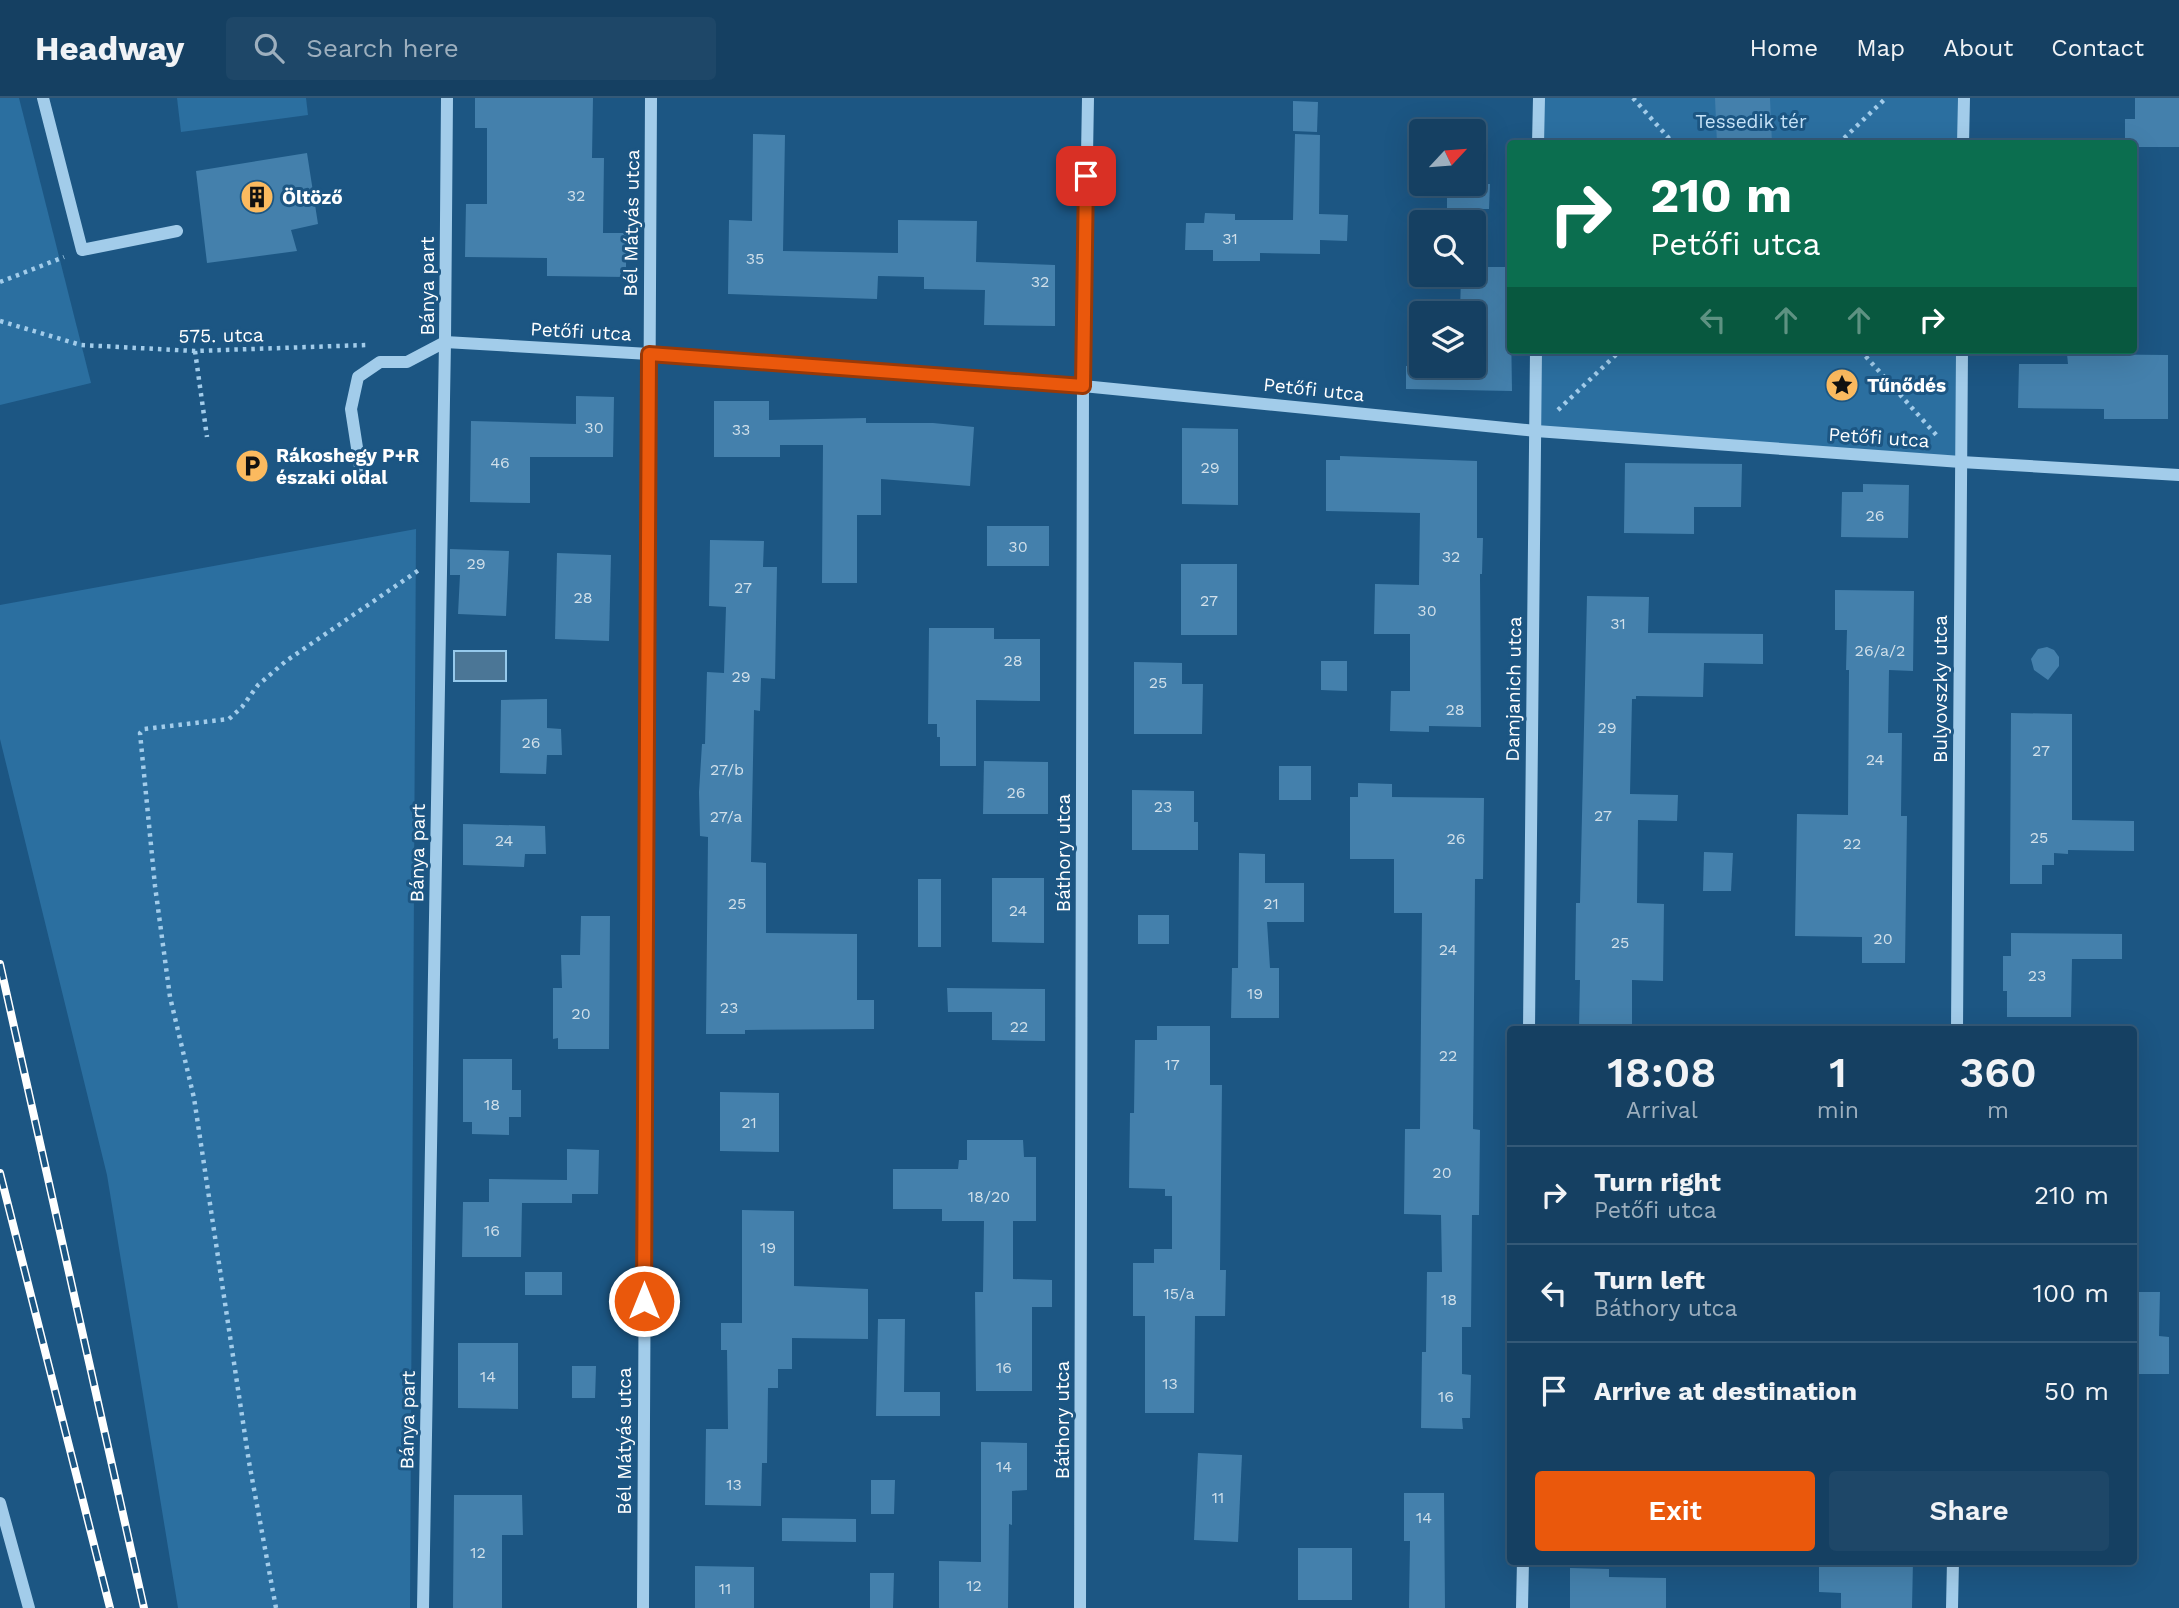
<!DOCTYPE html>
<html lang="en">
<head>
<meta charset="utf-8">
<style>
  body { margin:0; font-family:"Work Sans",sans-serif; background:#1e4768; color:#f1f3f6; height:100vh; display:flex; flex-direction:column; font-size:26px; white-space:nowrap }
  * { box-sizing:border-box; margin:0 }
  p { font-size:23px; color:#9dafbe }
  .icon { flex:none; width:38px; height:38px; fill:none; stroke:currentColor; stroke-width:2; stroke-linecap:round; stroke-linejoin:round }
  .map { position:relative; flex:1; overflow:hidden }
  .drawer { position:absolute; left:1507px; top:928px; width:630px; height:539px; display:flex; flex-direction:column; background:#154062; border-radius:7px; box-shadow:0 7px 28px #0002,0 0 0 2px #345977 }
  .drawer>* { flex:none }
  .hud { position:absolute; left:1507px; top:42px; width:630px; height:214px; border-radius:7px; box-shadow:0 7px 28px #0002,0 0 0 2px #345977; background:#0b6e4f; color:#fff; overflow:hidden }
  .needle { width:46px; rotate:64deg }
  .controls { position:absolute; left:1409px; top:21px; display:grid; gap:14px }
  .controls a { display:grid; place-items:center; width:77px; height:77px; border-radius:7px; background:#154062; box-shadow:0 7px 28px #0002,0 0 0 2px #345977; font-size:35px }
  .pin { position:absolute; display:grid; place-items:center; width:60px; height:60px; color:#fff; margin:-30px; border-radius:14px; box-shadow:0 4px 10px #0006 }
  .me { position:absolute; width:77px; margin:-38px; rotate:0deg; stroke-linejoin:round; filter:drop-shadow(0 0 5px #0008) }
  .turn { display:flex; align-items:center; gap:24px; height:147px; padding:0 28px; font-size:32px }
  .turn .icon { width:91px; height:91px; stroke-width:2.5 }
  .turn b { display:block; font-size:49px; line-height:60px }
  .lanes { display:flex; align-items:center; height:66px; padding:0 28px; background:#0003; justify-content:center; gap:35px; direction:ltr }
  .lanes .off { opacity:.35 }
  .eta { display:flex; justify-content:space-evenly; align-items:center; height:119px; text-align:center }
  .eta b { font-size:42px; font-weight:600; line-height:49px }
  .primary-button { display:flex; gap:14px; margin-top:auto; padding:14px 28px }
  .primary-button a { flex:1; height:80px; border-radius:7px; background:#ea580c; color:#fff; font-size:28px; font-weight:600; line-height:80px; text-align:center }
  .primary-button a+a { background:#1e4768; color:#f1f3f6 }
  ul { padding:0; list-style:none }
  li { display:flex; align-items:center; gap:21px; height:98px; padding:0 28px; border-top:2px solid #345977 }
  li div { flex:1 }
  li b { display:block; font-size:26px }
  li em { font-style:normal }
  header { display:flex; align-items:center; gap:42px; box-sizing:border-box; height:98px; padding:0 35px; background:#154062; border-bottom:2px solid #345977 }
  header strong { font-size:33px }
  nav { display:flex; gap:38px; margin-inline-start:auto; font-size:24px }
  .search { width:490px; height:63px; background:#1e4768; display:flex; align-items:center; gap:18px; box-sizing:border-box; padding:0 24px; border-radius:7px; color:#9dafbe; font-size:26px }
  .map>svg:first-child { display:block }
  .green { fill:#2b6fa0 }
  .water { fill:#4b7696; stroke:#95c9ec; stroke-width:2 }
  .building { fill:#4480ac }
  .lines { fill:none; stroke-linecap:round; stroke-linejoin:round }
  .path { stroke:#a2ccea; stroke-width:4.5; stroke-dasharray:3.5 5; stroke-linecap:butt }
  .minor { stroke:#a2ccea; stroke-width:12 }
  .rail-casing { stroke:#fff; stroke-width:8 }
  .rail { stroke:#1c5683; stroke-width:5; stroke-dasharray:16; stroke-linecap:butt }
  .route-casing { stroke:#983908; stroke-width:18 }
  .route { stroke:#ea580c; stroke-width:12 }
  .labels { text-anchor:middle; stroke-width:6; stroke-linejoin:round; paint-order:stroke }
  .number-label { font-size:16px; fill:#d0dfea }
  .park-label { font-size:19px; fill:#c6e3f8; stroke:#1c5683 }
  .poi-label { font-size:19px; font-weight:bold; fill:#fff; stroke:#1c5683; text-anchor:start }
  .street-label { font-size:19px; fill:#fff; stroke:#1c5683 }
</style>
</head>
<body>
<header>
<strong>Headway</strong>
<div class="search"><svg class="icon" aria-label="search" viewBox="0 0 24 24"><circle cx="10" cy="10" r="6"/><path d="M15 15l6 6"/></svg>Search here</div>
<nav><a>Home</a><a>Map</a><a>About</a><a>Contact</a></nav>
</header>
<div class="map">
<svg width="2179" height="1510" viewBox="0 0 2179 1510">
  <rect width="100%" height="100%" fill="#1c5683"/>
  <g class="green">
    <polygon points="0,0 19,0 91,285 0,307"/>
    <polygon points="177,0 306,0 308,17 181,34"/>
    <polygon points="1539,0 1964,0 1963,45 1538,46"/>
    <polygon points="1536,252 1962,252 1961,364 1536,333"/>
    <polygon points="416,431 410,1510 178,1510 107,1077 0,641 0,507"/>
  </g>
  <rect class="water" x="454" y="553" width="52" height="30"/>
  <g class="building">
    <polygon points="475,0 593,0 592,60 604,60 603,135 626,135 626,179 547,178 547,160 465,159 466,106 487,106 487,30 475,30"/>
    <polygon points="1715,0 1770,0 1772,46 1717,46"/>
    <polygon points="2135,0 2179,0 2179,49 2133,49 2133,46 2125,46 2125,21 2135,21"/>
    <polygon points="1293,3 1318,4 1317,34 1293,33"/>
    <polygon points="753,36 785,37 783,153 898,155 898,122 977,123 976,164 1055,167 1055,228 984,227 985,192 924,191 924,179 878,178 877,201 728,196 729,122 752,123"/>
    <polygon points="1295,36 1320,37 1319,116 1348,117 1347,143 1320,142 1320,156 1260,155 1260,163 1213,163 1213,152 1185,152 1186,125 1204,125 1205,115 1235,116 1235,122 1293,122"/>
    <polygon points="307,55 318,126 291,132 297,153 207,165 196,73"/>
    <polygon points="1447,86 1490,86 1489,111 1483,111 1483,124 1447,124"/>
    <polygon points="1474,169 1510,169 1512,293 1406,291 1406,268 1474,268 1474,215 1460,215 1461,177 1474,177"/>
    <polygon points="2067,256 2168,257 2168,321 2104,321 2104,311 2018,310 2019,266 2068,266"/>
    <polygon points="576,298 614,299 613,359 530,359 530,405 470,404 471,323 576,326"/>
    <polygon points="714,303 769,303 769,322 866,320 866,325 933,325 974,329 970,388 881,381 881,417 857,417 857,485 822,485 823,347 780,347 780,359 714,359"/>
    <polygon points="1182,330 1238,331 1238,407 1182,406"/>
    <polygon points="1340,358 1477,363 1477,440 1483,440 1482,476 1480,476 1481,629 1429,628 1429,634 1390,633 1391,593 1410,593 1410,536 1374,536 1375,486 1419,487 1420,415 1326,413 1326,362 1340,362"/>
    <polygon points="1625,365 1742,366 1741,409 1694,409 1694,436 1624,435"/>
    <polygon points="1863,386 1909,387 1908,440 1841,439 1842,394 1863,394"/>
    <rect x="987" y="428" width="62" height="40"/>
    <polygon points="710,442 764,443 763,469 777,469 775,581 761,580 760,613 754,612 751,764 766,765 766,835 857,836 857,902 874,902 874,931 745,932 745,936 706,936 708,739 700,738 699,694 702,646 705,646 707,574 724,575 726,509 709,508"/>
    <polygon points="450,451 509,453 506,518 458,516 460,477 450,477"/>
    <polygon points="557,455 611,457 609,543 555,541"/>
    <rect x="1181" y="466" width="56" height="71"/>
    <polygon points="1835,492 1914,493 1913,573 1889,572 1888,635 1902,635 1901,718 1907,718 1905,865 1862,865 1862,839 1795,838 1797,716 1848,717 1849,572 1846,572 1847,532 1835,532"/>
    <polygon points="1587,498 1649,499 1648,535 1763,536 1763,566 1704,565 1703,599 1636,598 1636,601 1632,601 1630,696 1678,697 1677,723 1638,722 1637,805 1664,806 1663,883 1632,882 1632,931 1579,931 1580,882 1575,882 1576,805 1580,805"/>
    <polygon points="929,530 994,530 994,541 1040,541 1040,603 976,602 976,668 940,668 940,639 937,639 937,626 928,626"/>
    <polygon points="2047,549 2054,552 2059,559 2059,568 2048,582 2034,572 2031,561 2038,551"/>
    <polygon points="1321,563 1347,563 1347,593 1321,592"/>
    <polygon points="1134,564 1182,565 1182,586 1203,586 1202,636 1134,636"/>
    <polygon points="547,601 547,630 561,631 562,657 547,657 546,676 500,675 501,602"/>
    <polygon points="2011,615 2072,616 2072,722 2134,723 2134,753 2068,752 2068,756 2054,755 2054,767 2042,767 2042,786 2010,786"/>
    <polygon points="984,663 1048,664 1048,716 983,716"/>
    <rect x="1279" y="668" width="32" height="34"/>
    <polygon points="1358,685 1392,686 1392,699 1484,700 1483,781 1475,781 1473,1031 1480,1032 1479,1117 1472,1117 1471,1229 1462,1229 1462,1276 1471,1277 1470,1320 1462,1320 1463,1331 1421,1330 1422,1254 1426,1254 1427,1174 1442,1174 1441,1117 1404,1116 1405,1031 1420,1031 1422,815 1394,815 1394,761 1350,761 1350,699 1358,699"/>
    <polygon points="1132,692 1194,693 1194,724 1198,724 1198,752 1132,752"/>
    <polygon points="463,726 545,728 546,756 525,756 524,769 463,767"/>
    <polygon points="1704,754 1733,755 1731,793 1703,793"/>
    <polygon points="1239,755 1265,756 1265,785 1304,785 1304,824 1267,824 1270,870 1279,870 1279,920 1231,920 1232,870 1238,870"/>
    <polygon points="992,780 1044,780 1044,845 992,844"/>
    <rect x="918" y="781" width="23" height="68"/>
    <rect x="1138" y="817" width="31" height="29"/>
    <polygon points="581,818 610,818 609,951 558,951 558,940 553,941 553,890 562,890 561,857 580,857"/>
    <polygon points="2011,835 2122,836 2122,861 2072,861 2071,919 2007,919 2007,893 2003,893 2003,858 2011,858"/>
    <polygon points="947,890 1045,891 1045,943 992,942 992,914 948,914"/>
    <polygon points="1157,928 1210,928 1210,987 1222,987 1220,1172 1226,1172 1225,1218 1195,1218 1194,1315 1145,1315 1145,1218 1133,1218 1133,1165 1154,1165 1154,1151 1172,1151 1172,1098 1165,1098 1165,1091 1129,1090 1130,1015 1134,1015 1135,942 1157,942"/>
    <polygon points="463,961 512,961 512,992 521,992 521,1019 509,1019 509,1037 472,1036 472,1024 463,1024"/>
    <polygon points="720,994 779,995 779,1054 720,1053"/>
    <polygon points="967,1042 1023,1042 1024,1059 1036,1059 1036,1123 1013,1123 1013,1181 1052,1182 1052,1209 1032,1209 1032,1293 976,1293 975,1194 983,1194 984,1123 942,1123 942,1111 893,1111 893,1071 958,1071 959,1062 967,1062"/>
    <polygon points="567,1051 599,1052 598,1096 572,1096 572,1105 522,1105 521,1159 462,1159 463,1104 489,1104 489,1081 567,1082"/>
    <polygon points="742,1112 794,1113 794,1188 868,1191 868,1241 792,1240 792,1271 778,1271 778,1290 768,1290 767,1365 762,1365 761,1408 705,1407 706,1331 728,1331 727,1252 721,1252 721,1225 742,1225"/>
    <rect x="525" y="1174" width="37" height="23"/>
    <polygon points="2133,1194 2160,1194 2159,1238 2169,1239 2169,1276 2136,1276 2136,1218 2133,1218"/>
    <polygon points="878,1221 905,1221 904,1294 940,1294 940,1318 876,1318"/>
    <polygon points="458,1245 518,1245 518,1311 458,1310"/>
    <polygon points="572,1268 596,1268 595,1300 572,1300"/>
    <polygon points="981,1344 1027,1345 1027,1392 1012,1393 1012,1427 1009,1426 1008,1510 939,1510 939,1463 981,1464"/>
    <polygon points="1198,1355 1242,1357 1238,1444 1194,1442"/>
    <polygon points="871,1382 895,1382 894,1416 871,1416"/>
    <polygon points="1404,1395 1444,1395 1445,1510 1409,1510 1410,1443 1404,1443"/>
    <polygon points="454,1397 522,1397 523,1437 502,1437 502,1510 453,1510"/>
    <polygon points="782,1420 856,1421 856,1444 782,1443"/>
    <rect x="1298" y="1450" width="54" height="52"/>
    <polygon points="1819,1463 1913,1463 1912,1510 1841,1510 1841,1495 1819,1494"/>
    <polygon points="695,1468 754,1469 754,1510 695,1510"/>
    <polygon points="1570,1470 1609,1471 1609,1479 1666,1480 1666,1510 1570,1510"/>
    <polygon points="870,1475 894,1475 893,1510 870,1510"/>
  </g>
  <g class="lines">
    <g class="path">
      <polyline points="1633,0 1674,46"/>
      <polyline points="1838,46 1886,0"/>
      <polyline points="0,184 64,159"/>
      <polyline points="0,223 81,247 195,253 366,247"/>
      <polyline points="1860,252 1939,340"/>
      <polyline points="195,253 207,339"/>
      <polyline points="1558,312 1621,252"/>
      <polyline points="276,1510 249,1364 194,1000 170,899 155,788 140,635 144,631 229,621 242,609 258,587 286,563 419,472"/>
    </g>
    <g class="minor">
      <polyline points="43,0 82,152 177,133"/>
      <polyline points="1538,46 1539,0"/>
      <polyline points="1963,46 1964,0"/>
      <polyline points="445,244 649,256 1083,288 1536,333 1961,364 2179,377"/>
      <polyline points="362,382 351,311 358,279 380,264 407,264 445,244"/>
      <polyline points="1529,931 1536,252"/>
      <polyline points="1957,931 1962,252"/>
      <polyline points="0,1405 29,1510"/>
      <polyline points="423,1510 445,244 447,0"/>
      <polyline points="643,1510 651,0"/>
      <polyline points="1080,1510 1083,288 1088,0"/>
      <polyline points="1522,1510 1523,1463"/>
      <polyline points="1952,1510 1953,1463"/>
    </g>
    <defs>
      <g id="rail">
        <polyline points="0,866 144,1510"/>
        <polyline points="0,1075 110,1510"/>
      </g>
    </defs>
    <use href="#rail" class="rail-casing"/>
    <use href="#rail" class="rail"/>
  </g>
  <g class="lines">
    <defs>
      <polyline id="route" points="644,1203 649,256 1083,288 1086,78"/>
    </defs>
    <use href="#route" class="route-casing"/>
    <use href="#route" class="route"/>
  </g>
  <defs>
    <symbol id="building-disc" viewBox="-11 -11 22 22"><circle r="9.5" fill="#fbba5f" stroke="#1c5683"/><path d="M-4-6H4V6H1V3H-1V6H-4ZM-2.5-4.3h1.7v1.8h-1.7ZM.8-4.3h1.7v1.8H.8ZM-2.5-1h1.7V.8h-1.7ZM.8-1h1.7V.8H.8Z" fill="#111"/></symbol>
    <symbol id="sight-disc" viewBox="-11 -11 22 22"><circle r="9.5" fill="#fbba5f" stroke="#1c5683"/><path d="M0-6L1.8-2.2L6-1.7L2.9 1.2L3.7 5.4L0 3.3L-3.7 5.4L-2.9 1.2L-6-1.7L-1.8-2.2Z" fill="#111"/></symbol>
    <symbol id="parking-disc" viewBox="-11 -11 22 22"><circle r="9.5" fill="#fbba5f" stroke="#1c5683"/><path d="M-3.5-5.5H1a3.5 3.5 0 0 1 0 7H-1V5.5H-3.5ZM-1-3.4V-.6H.8a1.4 1.4 0 0 0 0-2.8Z" fill="#111"/></symbol>
  </defs>
  <g fill-rule="evenodd">
    <use href="#building-disc" x="238" y="80" width="38" height="38"/>
    <use href="#sight-disc" x="1823" y="268" width="38" height="38"/>
    <use href="#parking-disc" x="233" y="349" width="38" height="38"/>
  </g>
  <g class="labels">
    <g class="number-label">
      <text x="576" y="103">32</text>
      <text x="1230" y="146">31</text>
      <text x="755" y="166">35</text>
      <text x="1040" y="189">32</text>
      <text x="594" y="335">30</text>
      <text x="741" y="337">33</text>
      <text x="500" y="370">46</text>
      <text x="1210" y="375">29</text>
      <text x="1875" y="423">26</text>
      <text x="1018" y="454">30</text>
      <text x="1451" y="464">32</text>
      <text x="476" y="471">29</text>
      <text x="743" y="495">27</text>
      <text x="583" y="505">28</text>
      <text x="1209" y="508">27</text>
      <text x="1427" y="518">30</text>
      <text x="1618" y="531">31</text>
      <text x="1880" y="558">26/a/2</text>
      <text x="1013" y="568">28</text>
      <text x="741" y="584">29</text>
      <text x="1158" y="590">25</text>
      <text x="1455" y="617">28</text>
      <text x="1607" y="635">29</text>
      <text x="531" y="650">26</text>
      <text x="2041" y="658">27</text>
      <text x="1875" y="667">24</text>
      <text x="727" y="677">27/b</text>
      <text x="1016" y="700">26</text>
      <text x="1163" y="714">23</text>
      <text x="1603" y="723">27</text>
      <text x="726" y="724">27/a</text>
      <text x="2039" y="745">25</text>
      <text x="1456" y="746">26</text>
      <text x="504" y="748">24</text>
      <text x="1852" y="751">22</text>
      <text x="737" y="811">25</text>
      <text x="1271" y="811">21</text>
      <text x="1018" y="818">24</text>
      <text x="1883" y="846">20</text>
      <text x="1620" y="850">25</text>
      <text x="1448" y="857">24</text>
      <text x="2037" y="883">23</text>
      <text x="1255" y="901">19</text>
      <text x="729" y="915">23</text>
      <text x="581" y="921">20</text>
      <text x="1019" y="934">22</text>
      <text x="1448" y="963">22</text>
      <text x="1172" y="972">17</text>
      <text x="492" y="1012">18</text>
      <text x="749" y="1030">21</text>
      <text x="1442" y="1080">20</text>
      <text x="989" y="1104">18/20</text>
      <text x="492" y="1138">16</text>
      <text x="768" y="1155">19</text>
      <text x="1179" y="1201">15/a</text>
      <text x="1449" y="1207">18</text>
      <text x="1004" y="1275">16</text>
      <text x="488" y="1284">14</text>
      <text x="1170" y="1291">13</text>
      <text x="1446" y="1304">16</text>
      <text x="1004" y="1374">14</text>
      <text x="734" y="1392">13</text>
      <text x="1218" y="1405">11</text>
      <text x="1424" y="1425">14</text>
      <text x="478" y="1460">12</text>
      <text x="974" y="1493">12</text>
      <text x="725" y="1496">11</text>
    </g>
    <g class="park-label">
      <text x="1751" y="30">Tessedik tér</text>
    </g>
    <g class="poi-label">
      <text x="282" y="106">Öltöző</text>
      <text x="1867" y="294">Tűnődés</text>
      <text x="276" y="364">Rákoshegy P+R<tspan x="276" dy="22">északi oldal</tspan></text>
    </g>
    <g class="street-label">
      <text transform="translate(631 125) rotate(-89)" y="7">Bél Mátyás utca</text>
      <text transform="translate(427 188) rotate(-90)" y="7">Bánya part</text>
      <text transform="translate(581 233) rotate(3)" y="7">Petőfi utca</text>
      <text transform="translate(221 237) rotate(-1)" y="7">575. utca</text>
      <text transform="translate(1314 291) rotate(6)" y="7">Petőfi utca</text>
      <text transform="translate(1879 339) rotate(4)" y="7">Petőfi utca</text>
      <text transform="translate(1513 591) rotate(-89)" y="7">Damjanich utca</text>
      <text transform="translate(1940 591) rotate(-90)" y="7">Bulyovszky utca</text>
      <text transform="translate(417 755) rotate(-89)" y="7">Bánya part</text>
      <text transform="translate(1063 755) rotate(-90)" y="7">Báthory utca</text>
      <text transform="translate(407 1322) rotate(-89)" y="7">Bánya part</text>
      <text transform="translate(1062 1322) rotate(-90)" y="7">Báthory utca</text>
      <text transform="translate(624 1343) rotate(-90)" y="7">Bél Mátyás utca</text>
    </g>
  </g>
</svg>
<div class="controls">
<a><svg class="needle" viewBox="-14 -14 28 28"><path d="M0-13l5 13h-10z" fill="#e53935"/><path d="M0 13l5-13h-10z" fill="#9dafbe"/></svg></a>
<a><svg class="icon" aria-label="search" viewBox="0 0 24 24"><circle cx="10" cy="10" r="6"/><path d="M15 15l6 6"/></svg></a>
<a><svg class="icon" aria-label="layers" viewBox="0 0 24 24"><path d="M12 4l9 5-9 5-9-5zM3 14l9 5 9-5"/></svg></a>
</div>
<div class="pin" style="left:1086px;top:78px;background:#d93025"><svg class="icon" aria-label="arrive" viewBox="0 0 24 24"><path d="M6 21V4h12l-3 4 3 4H6"/></svg></div>
<svg class="me" style="left:644px;top:1203px" viewBox="-20 -20 40 40"><circle r="17" fill="#ea580c" stroke="#fff" stroke-width="3"/><path d="M0-11L8 9 0 5-8 9z" fill="#fff"/></svg>
<div class="hud">
<div class="turn"><svg class="icon" aria-label="right" viewBox="0 0 24 24"><path d="M7 20v-9h11M14 6l5 5-5 5"/></svg><div><b>210 m</b>Petőfi utca</div></div>
<div class="lanes"><svg class="icon off" aria-label="left" viewBox="0 0 24 24"><path d="M17 20v-9H6M10 6l-5 5 5 5"/></svg><svg class="icon off" aria-label="ahead" viewBox="0 0 24 24"><path d="M12 20V5M6 11l6-6 6 6"/></svg><svg class="icon off" aria-label="ahead" viewBox="0 0 24 24"><path d="M12 20V5M6 11l6-6 6 6"/></svg><svg class="icon" aria-label="right" viewBox="0 0 24 24"><path d="M7 20v-9h11M14 6l5 5-5 5"/></svg></div>
</div>
<section class="drawer">
<div class="eta">
<div><b>18:08</b><p>Arrival</p></div>
<div><b>1</b><p>min</p></div>
<div><b>360</b><p>m</p></div>
</div>
<ul>
<li><svg class="icon" aria-label="right" viewBox="0 0 24 24"><path d="M7 20v-9h11M14 6l5 5-5 5"/></svg><div><b>Turn right</b><p>Petőfi utca</p></div><em>210 m</em></li>
<li><svg class="icon" aria-label="left" viewBox="0 0 24 24"><path d="M17 20v-9H6M10 6l-5 5 5 5"/></svg><div><b>Turn left</b><p>Báthory utca</p></div><em>100 m</em></li>
<li><svg class="icon" aria-label="arrive" viewBox="0 0 24 24"><path d="M6 21V4h12l-3 4 3 4H6"/></svg><div><b>Arrive at destination</b></div><em>50 m</em></li>
</ul>
<div class="primary-button"><a>Exit</a><a>Share</a></div>
</section>
</div>
</body>
</html>
